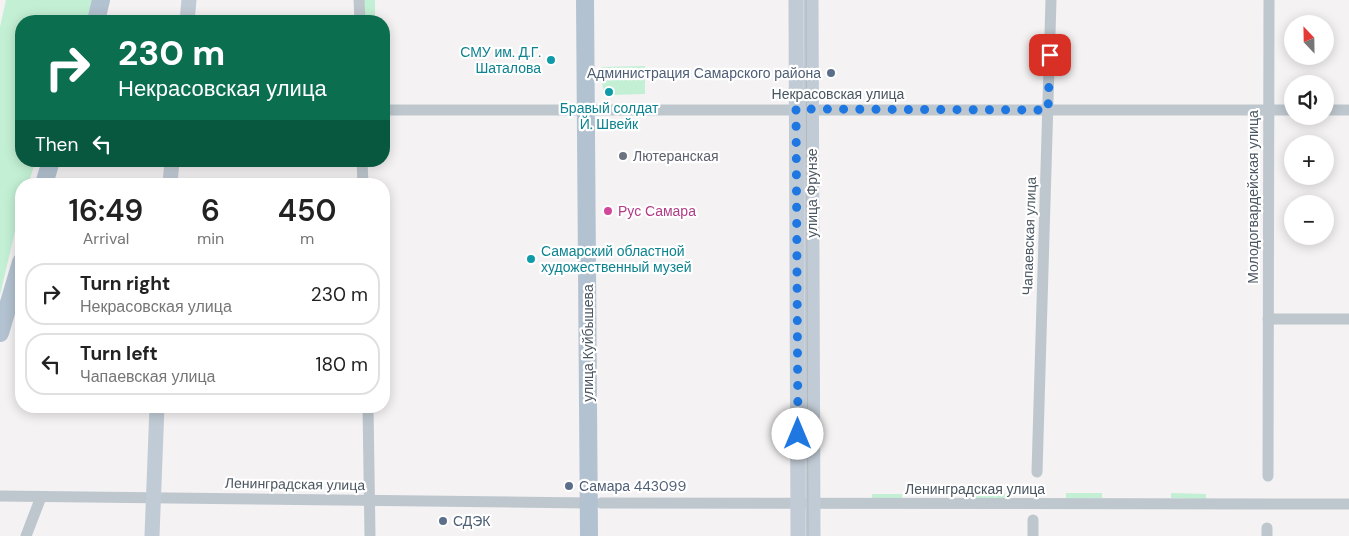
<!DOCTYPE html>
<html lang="en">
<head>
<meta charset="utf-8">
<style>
  body { margin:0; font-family:"DM Sans",sans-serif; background:#f6f6f6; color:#222; height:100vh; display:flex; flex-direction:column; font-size:19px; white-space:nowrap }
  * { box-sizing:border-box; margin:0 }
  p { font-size:16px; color:#767676 }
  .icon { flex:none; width:28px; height:28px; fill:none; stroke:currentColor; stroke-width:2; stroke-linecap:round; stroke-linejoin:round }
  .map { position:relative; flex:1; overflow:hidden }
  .details { position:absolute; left:15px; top:178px; width:375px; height:235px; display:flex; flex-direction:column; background:#fff; border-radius:20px; box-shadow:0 2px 12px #0003 }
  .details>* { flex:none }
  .banner { position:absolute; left:15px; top:15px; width:375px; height:152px; border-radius:20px; box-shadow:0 2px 12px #0003; background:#0b6e4f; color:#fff; overflow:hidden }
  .needle { width:32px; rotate:338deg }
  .tools { position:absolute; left:1284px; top:15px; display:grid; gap:10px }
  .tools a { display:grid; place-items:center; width:50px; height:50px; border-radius:50%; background:#fff; box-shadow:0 2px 12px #0003; font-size:25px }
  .pin { position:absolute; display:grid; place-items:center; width:42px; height:42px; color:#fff; margin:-21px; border-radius:10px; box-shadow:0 2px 8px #0006 }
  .me { position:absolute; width:55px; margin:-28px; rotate:0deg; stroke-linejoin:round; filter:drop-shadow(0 0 4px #0008) }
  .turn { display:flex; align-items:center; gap:18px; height:105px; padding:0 20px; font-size:22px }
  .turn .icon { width:65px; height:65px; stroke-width:2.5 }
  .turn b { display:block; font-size:35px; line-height:42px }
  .then { display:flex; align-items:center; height:48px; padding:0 20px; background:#0003; gap:10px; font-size:19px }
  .eta { display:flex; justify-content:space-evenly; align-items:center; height:85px; text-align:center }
  .eta b { font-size:30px; font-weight:600; line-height:35px }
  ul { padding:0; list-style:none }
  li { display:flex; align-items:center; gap:15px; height:62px; margin:0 10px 8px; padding:0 10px; border:2px solid #e0e0e0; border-radius:20px }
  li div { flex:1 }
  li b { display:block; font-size:19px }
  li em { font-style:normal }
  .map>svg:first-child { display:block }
  .green { fill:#c3f0d4 }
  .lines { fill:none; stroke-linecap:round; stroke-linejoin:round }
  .street { stroke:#bec7ce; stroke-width:11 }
  .secondary { stroke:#c1cbd5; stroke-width:15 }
  .primary { stroke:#b3c2d0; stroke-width:18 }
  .tram { stroke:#b5b8bc; stroke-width:1 }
  .route { stroke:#1f78e2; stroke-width:9; stroke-dasharray:0 16.2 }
  .culture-dot { fill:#0f9aa8; stroke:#fff; stroke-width:2 }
  .service-dot { fill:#5c6f8a; stroke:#fff; stroke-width:2 }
  .worship-dot { fill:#6b7280; stroke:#fff; stroke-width:2 }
  .hotel-dot { fill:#d1479c; stroke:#fff; stroke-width:2 }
  .labels { text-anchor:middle; stroke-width:4.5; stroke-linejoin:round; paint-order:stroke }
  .culture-label { font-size:14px; fill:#0d838f; stroke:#fff; text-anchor:end }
  .service-label { font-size:14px; fill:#4e5e75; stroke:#fff; text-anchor:start }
  .street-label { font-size:14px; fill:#4a5660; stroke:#fff }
  .worship-label { font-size:14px; fill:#5b616d; stroke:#fff; text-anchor:start }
  .hotel-label { font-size:14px; fill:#b23c85; stroke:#fff; text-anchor:start }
</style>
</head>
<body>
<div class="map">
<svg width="1349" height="536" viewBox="0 0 1349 536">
  <rect width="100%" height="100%" fill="#f4f2f3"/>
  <g class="green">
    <polygon points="6,0 95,0 91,21 21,21 21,161 36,161 28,184 21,184 21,206 0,295 0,27"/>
    <rect x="363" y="0" width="12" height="21"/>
    <polygon points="645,66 645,94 612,95 603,90 601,67"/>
    <rect x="1066" y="493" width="36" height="5"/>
    <polygon points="1171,493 1206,494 1206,499 1171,498"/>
    <rect x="872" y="494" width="30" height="5"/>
    <rect x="976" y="494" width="31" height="5"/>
  </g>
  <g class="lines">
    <g class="street">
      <polyline points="359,0 360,21"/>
      <polyline points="384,110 1292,110"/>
      <polyline points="1325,110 1349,110"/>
      <polyline points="362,161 363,184"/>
      <polyline points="1268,319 1349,319"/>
      <polyline points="368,406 370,536"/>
      <polyline points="1037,472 1051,0"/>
      <polyline points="1268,476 1269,0"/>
      <polyline points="0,496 589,503"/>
      <polyline points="601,503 1349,504"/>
      <polyline points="26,536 41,497"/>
      <polyline points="1033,536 1033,520"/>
      <polyline points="1267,536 1267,528"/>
    </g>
    <g class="secondary">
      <polyline points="796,0 798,536"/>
      <polyline points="811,0 813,536"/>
      <polyline points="187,21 189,0"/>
      <polyline points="170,184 172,161"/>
      <polyline points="152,536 157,406"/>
    </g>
    <g class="primary">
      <polyline points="585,0 589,536"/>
      <polyline points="96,21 101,0"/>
      <polyline points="44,184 51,161"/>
      <polyline points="0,333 21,262"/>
    </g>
    <polyline class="tram" points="806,0 808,536"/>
  </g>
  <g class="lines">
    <polyline class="route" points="798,434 796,109 1048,110 1050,55"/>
  </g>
  <g class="culture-dot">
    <circle cx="551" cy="60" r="5"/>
    <circle cx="609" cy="92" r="5"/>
    <circle cx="531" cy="259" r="5"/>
  </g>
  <g class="service-dot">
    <circle cx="831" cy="73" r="5"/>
    <circle cx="569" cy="486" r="5"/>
    <circle cx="443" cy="521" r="5"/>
  </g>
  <circle class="worship-dot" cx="623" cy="156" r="5"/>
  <circle class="hotel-dot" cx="608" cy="211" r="5"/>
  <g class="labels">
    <g class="culture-label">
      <text x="541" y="57">СМУ им. Д.Г.<tspan x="541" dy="16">Шаталова</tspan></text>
      <text x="609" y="113" text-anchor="middle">Бравый солдат<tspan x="609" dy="16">Й. Швейк</tspan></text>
      <text x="541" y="256" text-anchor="start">Самарский областной<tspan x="541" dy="16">художественный музей</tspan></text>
    </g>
    <g class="service-label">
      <text x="821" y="78" text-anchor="end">Администрация Самарского района</text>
      <text x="579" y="491">Самара 443099</text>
      <text x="453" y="526">СДЭК</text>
    </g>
    <g class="street-label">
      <text x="838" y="99">Некрасовская улица</text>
      <text transform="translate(812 193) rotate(-90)" y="5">улица Фрунзе</text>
      <text transform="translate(1253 197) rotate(-90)" y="5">Молодогвардейская улица</text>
      <text transform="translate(1029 236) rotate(-88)" y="5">Чапаевская улица</text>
      <text transform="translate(588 343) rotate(-90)" y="5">улица Куйбышева</text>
      <text transform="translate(295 484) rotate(1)" y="5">Ленинградская улица</text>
      <text x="975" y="494">Ленинградская улица</text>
    </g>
    <g class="worship-label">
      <text x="633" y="161">Лютеранская</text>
    </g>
    <g class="hotel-label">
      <text x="618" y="216">Рус Самара</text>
    </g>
  </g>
</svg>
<div class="tools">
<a><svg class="needle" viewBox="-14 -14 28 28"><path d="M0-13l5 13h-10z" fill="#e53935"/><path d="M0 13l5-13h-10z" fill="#767676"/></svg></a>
<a><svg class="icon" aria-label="sound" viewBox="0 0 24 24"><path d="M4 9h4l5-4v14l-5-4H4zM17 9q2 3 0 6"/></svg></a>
<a>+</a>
<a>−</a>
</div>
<div class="pin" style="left:1050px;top:55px;background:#d93025"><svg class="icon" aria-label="arrive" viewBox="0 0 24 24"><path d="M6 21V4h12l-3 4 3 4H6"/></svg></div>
<svg class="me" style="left:798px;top:434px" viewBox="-20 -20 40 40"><circle r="19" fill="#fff"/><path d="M0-13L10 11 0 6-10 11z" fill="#1f78e2"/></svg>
<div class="banner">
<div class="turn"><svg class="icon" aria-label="right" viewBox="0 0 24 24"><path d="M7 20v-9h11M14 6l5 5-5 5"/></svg><div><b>230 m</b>Некрасовская улица</div></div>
<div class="then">Then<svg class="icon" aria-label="left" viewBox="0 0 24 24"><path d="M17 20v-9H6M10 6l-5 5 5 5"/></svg></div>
</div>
<section class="details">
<div class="eta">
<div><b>16:49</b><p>Arrival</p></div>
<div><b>6</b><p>min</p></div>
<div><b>450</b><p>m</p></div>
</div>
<ul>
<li><svg class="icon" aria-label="right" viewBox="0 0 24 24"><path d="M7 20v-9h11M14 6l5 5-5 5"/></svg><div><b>Turn right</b><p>Некрасовская улица</p></div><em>230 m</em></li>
<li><svg class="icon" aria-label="left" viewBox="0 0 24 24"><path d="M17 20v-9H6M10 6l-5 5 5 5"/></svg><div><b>Turn left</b><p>Чапаевская улица</p></div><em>180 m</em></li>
</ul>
</section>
</div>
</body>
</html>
